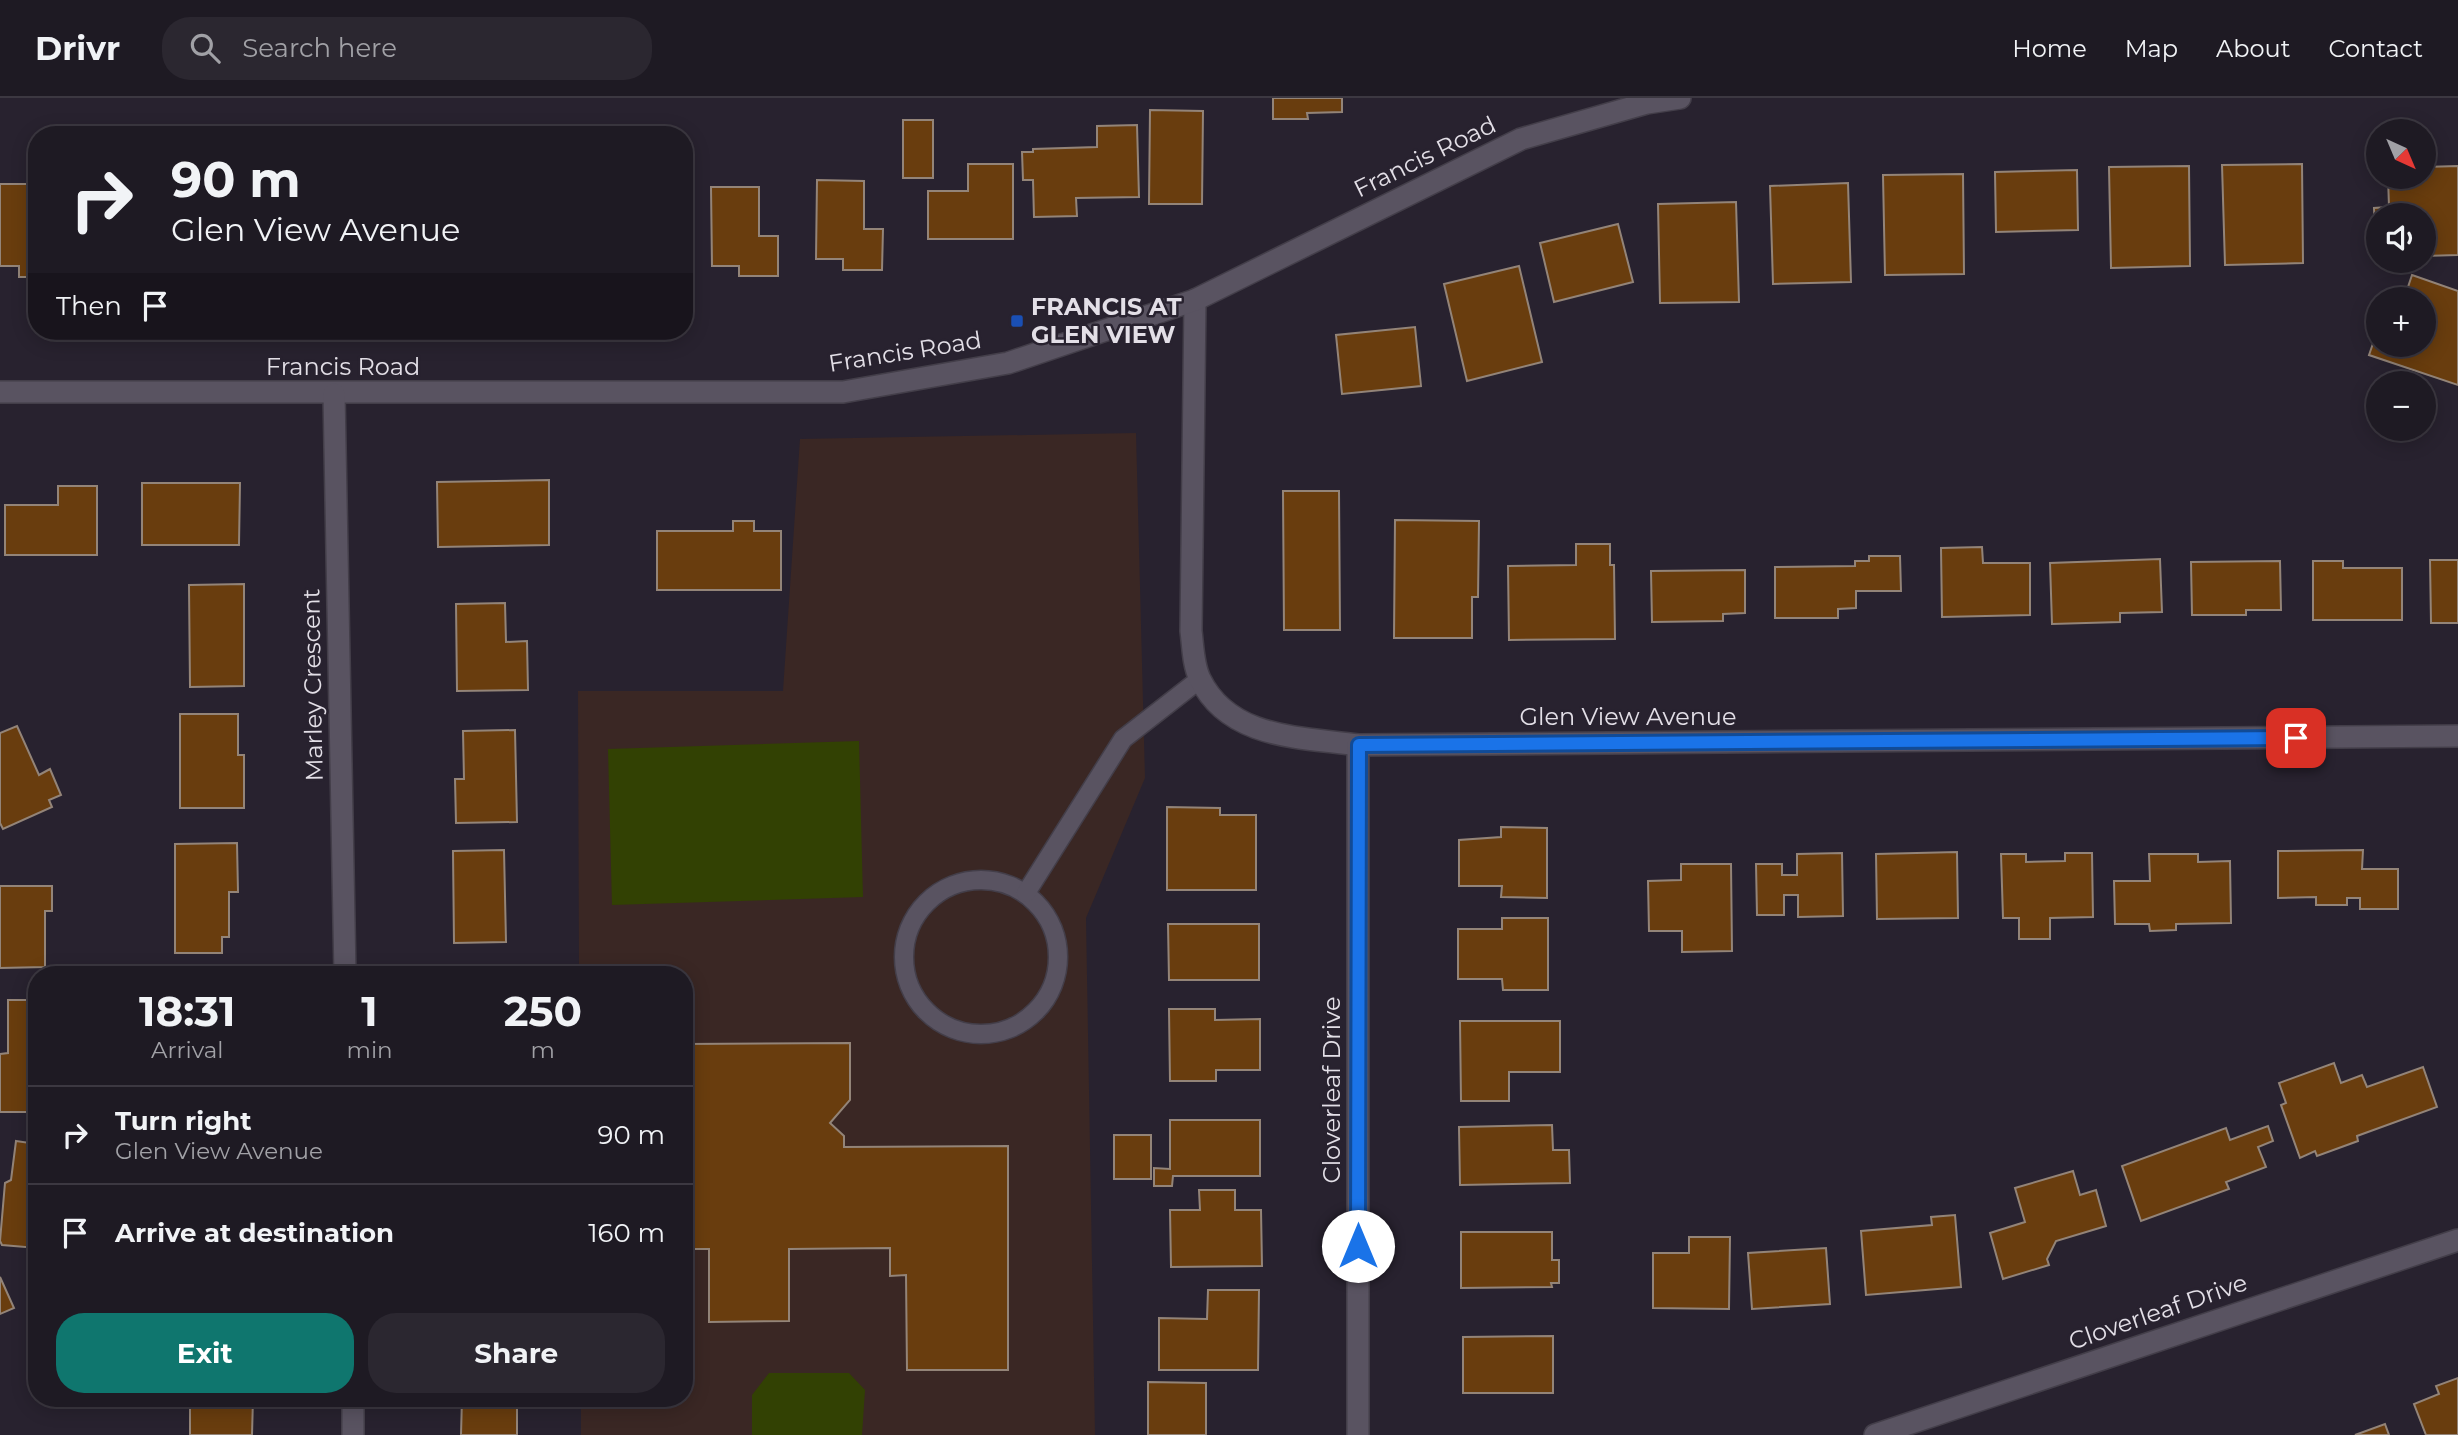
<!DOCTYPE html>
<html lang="en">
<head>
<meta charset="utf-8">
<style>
  body { margin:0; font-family:Montserrat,sans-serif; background:#2b2730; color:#f1f3f6; height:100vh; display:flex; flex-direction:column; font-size:26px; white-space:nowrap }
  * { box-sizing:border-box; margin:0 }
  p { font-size:23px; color:#a1a1a6 }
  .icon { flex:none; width:38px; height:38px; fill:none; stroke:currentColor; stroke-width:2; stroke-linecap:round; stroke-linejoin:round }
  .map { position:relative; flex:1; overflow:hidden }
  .details { position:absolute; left:28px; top:868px; width:665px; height:441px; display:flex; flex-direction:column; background:#1e1a23; border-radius:28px; box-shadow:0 4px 18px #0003,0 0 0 2px #3c3841 }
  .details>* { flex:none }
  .banner { position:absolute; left:28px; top:28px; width:665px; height:214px; border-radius:28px; box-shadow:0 4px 18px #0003,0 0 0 2px #3c3841; background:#1e1a23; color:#f1f3f6; overflow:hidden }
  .needle { width:46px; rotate:136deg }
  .tools { position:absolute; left:2366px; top:21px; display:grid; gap:14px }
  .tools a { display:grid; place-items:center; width:70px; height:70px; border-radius:50%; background:#1e1a23; box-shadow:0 4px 18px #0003,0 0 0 2px #3c3841; font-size:35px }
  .pin { position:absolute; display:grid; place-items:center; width:60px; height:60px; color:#fff; margin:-30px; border-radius:14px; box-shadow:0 4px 10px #0006 }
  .me { position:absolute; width:77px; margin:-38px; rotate:0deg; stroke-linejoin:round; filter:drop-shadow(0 0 5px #0008) }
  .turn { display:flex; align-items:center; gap:24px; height:147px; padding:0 28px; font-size:32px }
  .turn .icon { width:91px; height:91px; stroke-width:2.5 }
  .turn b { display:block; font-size:49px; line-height:60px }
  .then { display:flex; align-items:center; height:66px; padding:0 28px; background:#0003; gap:14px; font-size:26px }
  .eta { display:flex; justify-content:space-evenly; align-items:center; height:119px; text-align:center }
  .eta b { font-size:42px; font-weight:700; line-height:49px }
  .action { display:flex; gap:14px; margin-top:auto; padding:14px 28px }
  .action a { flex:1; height:80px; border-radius:28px; background:#0f766e; color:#fff; font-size:28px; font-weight:700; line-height:80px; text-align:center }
  .action a+a { background:#2b2730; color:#f1f3f6 }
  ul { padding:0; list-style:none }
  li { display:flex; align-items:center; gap:21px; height:98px; padding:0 28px; border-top:2px solid #3c3841 }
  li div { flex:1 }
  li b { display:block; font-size:26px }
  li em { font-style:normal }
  header { display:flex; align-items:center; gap:42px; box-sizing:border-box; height:98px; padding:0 35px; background:#1e1a23; border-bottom:2px solid #3c3841 }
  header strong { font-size:33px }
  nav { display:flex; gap:38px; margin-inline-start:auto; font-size:24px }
  .search { width:490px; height:63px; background:#2b2730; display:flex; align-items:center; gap:18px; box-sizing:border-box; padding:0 24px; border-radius:28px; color:#a1a1a6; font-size:26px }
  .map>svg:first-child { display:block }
  .education { fill:#3a2724 }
  .green { fill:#324103 }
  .building { fill:#693d0e; stroke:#938478; stroke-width:2 }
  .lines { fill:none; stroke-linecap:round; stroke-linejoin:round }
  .lane-casing { stroke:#433e49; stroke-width:21 }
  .street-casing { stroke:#433e49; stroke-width:24 }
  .lane { stroke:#595361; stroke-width:18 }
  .street { stroke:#595361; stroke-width:21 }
  .route-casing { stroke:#114b97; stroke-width:18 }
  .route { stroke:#1a73e8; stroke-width:12 }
  .transit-dot { fill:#1a4fb4; stroke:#28222f; stroke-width:2.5 }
  .labels { text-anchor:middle; stroke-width:5; stroke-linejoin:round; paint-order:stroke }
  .street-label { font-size:24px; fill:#e3dfe7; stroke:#28222f }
  .poi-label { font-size:24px; font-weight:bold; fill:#e3dfe7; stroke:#28222f; text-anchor:start }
</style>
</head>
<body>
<header>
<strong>Drivr</strong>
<div class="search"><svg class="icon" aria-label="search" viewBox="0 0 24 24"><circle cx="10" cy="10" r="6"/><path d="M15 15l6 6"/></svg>Search here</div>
<nav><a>Home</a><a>Map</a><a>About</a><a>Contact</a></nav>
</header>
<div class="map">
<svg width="2458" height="1337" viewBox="0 0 2458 1337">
  <rect width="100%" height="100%" fill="#28222f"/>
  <polygon class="education" points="1136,335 1145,680 1086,820 1095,1337 581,1337 581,1300 684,1300 684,877 579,877 578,593 783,593 800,341"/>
  <g class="green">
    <polygon points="859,643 863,799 612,807 608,651"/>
    <polygon points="769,1275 849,1275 865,1292 862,1337 752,1337 752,1297"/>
  </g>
  <g class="building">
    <polygon points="1273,0 1342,0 1342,14 1307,15 1308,21 1273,21"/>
    <polygon points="1150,12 1203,13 1202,106 1149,106"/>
    <rect x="903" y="22" width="30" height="58"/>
    <polygon points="1137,27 1139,99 1076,100 1077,118 1034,119 1033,82 1023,82 1022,54 1033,54 1033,51 1097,49 1097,28"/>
    <polygon points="968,66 1013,66 1013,141 928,141 928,93 968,93"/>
    <polygon points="2302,66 2303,165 2225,167 2222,67"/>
    <polygon points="2189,68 2190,168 2111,170 2109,69"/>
    <polygon points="2458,68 2458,157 2424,158 2424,117 2378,117 2378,159 2376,159 2374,110 2389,109 2388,79 2424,79 2424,69"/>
    <polygon points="2077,72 2078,132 1996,134 1995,74"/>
    <polygon points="1963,76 1964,176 1885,177 1883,77"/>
    <polygon points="817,82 864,83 864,131 883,131 882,172 843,172 843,161 816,161"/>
    <polygon points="1848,85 1851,184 1773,186 1770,88"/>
    <polygon points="0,86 37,86 37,179 19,179 19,168 0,168"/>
    <polygon points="711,89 759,89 759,138 778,138 778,178 739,178 739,168 712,168"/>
    <polygon points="1736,104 1739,204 1660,205 1658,106"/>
    <polygon points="1618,126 1633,184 1554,204 1540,145"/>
    <polygon points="1519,168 1542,264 1467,283 1444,186"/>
    <polygon points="2412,177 2458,193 2458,287 2369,257 2378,231 2378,247 2424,247 2424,201 2404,201"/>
    <polygon points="1415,229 1421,288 1342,296 1336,237"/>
    <polygon points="549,382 549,447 438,449 437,384"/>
    <polygon points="142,385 240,385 239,447 142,447"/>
    <polygon points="58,388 97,388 97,457 5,457 5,407 58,407"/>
    <polygon points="1283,393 1339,393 1340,532 1284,532"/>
    <polygon points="1395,422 1479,423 1478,499 1472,499 1472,540 1394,540"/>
    <polygon points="733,423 754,423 754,433 781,433 781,492 657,492 657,433 733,433"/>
    <polygon points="1576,446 1610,446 1610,467 1614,467 1615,541 1509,542 1508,468 1576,467"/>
    <polygon points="1982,449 1983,465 2030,465 2030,517 1942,519 1941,450"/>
    <polygon points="1869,458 1900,458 1901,493 1856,493 1856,510 1838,511 1838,520 1775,520 1775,469 1855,468 1855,463 1869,463"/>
    <polygon points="2160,461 2162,514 2120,515 2120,524 2052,526 2050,465"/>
    <polygon points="2430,462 2458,462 2458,525 2431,525"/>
    <polygon points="2280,463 2281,512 2246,512 2246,517 2192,517 2191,464"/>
    <polygon points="2313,463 2343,463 2343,470 2402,470 2402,522 2313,522"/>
    <polygon points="1745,472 1745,515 1723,516 1723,523 1652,524 1651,473"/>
    <polygon points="244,486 244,588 190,589 189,487"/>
    <polygon points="505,505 506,544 527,543 528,592 457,593 456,506"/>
    <polygon points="180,616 238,616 238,657 244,657 244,710 180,710"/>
    <polygon points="17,628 39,677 50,671 61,697 49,702 52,709 3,731 0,725 0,635"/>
    <polygon points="515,632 517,724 456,725 455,681 464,681 463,633"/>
    <polygon points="1167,709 1220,710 1220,717 1256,717 1256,792 1167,792"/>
    <polygon points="1501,729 1547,730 1547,800 1501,799 1502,788 1459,788 1459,742 1501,739"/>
    <polygon points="237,745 238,794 229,794 229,839 222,839 222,855 175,855 175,746"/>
    <polygon points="504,752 506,844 454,845 453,753"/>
    <polygon points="2363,752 2362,771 2398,771 2398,811 2360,811 2360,800 2347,800 2347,807 2316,807 2316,799 2278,800 2278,753"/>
    <polygon points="1957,754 1958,820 1877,821 1876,756"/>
    <polygon points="1842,755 1843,818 1798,819 1798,797 1784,797 1784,817 1757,817 1756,766 1782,766 1782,777 1797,777 1797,756"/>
    <polygon points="2065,755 2092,755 2093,819 2050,820 2050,841 2019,841 2019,820 2003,820 2001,756 2026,756 2026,764 2065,763"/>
    <polygon points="2149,756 2198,756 2198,764 2230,763 2231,825 2176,826 2176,832 2150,833 2149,826 2115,826 2114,783 2150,783"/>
    <polygon points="1681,766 1731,766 1732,853 1682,854 1682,833 1649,833 1648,783 1681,782"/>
    <polygon points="0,788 52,788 52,813 45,813 45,869 0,870"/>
    <polygon points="1502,820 1548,820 1548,892 1503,892 1502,881 1458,881 1458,831 1502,831"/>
    <polygon points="1168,826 1259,826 1259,882 1169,882"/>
    <polygon points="8,902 37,902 37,1014 0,1014 0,956 8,955"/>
    <polygon points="1169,911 1215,911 1215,922 1260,921 1260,972 1216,972 1216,983 1170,983"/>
    <polygon points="1460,923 1560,923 1560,974 1509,974 1509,1003 1461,1003"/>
    <polygon points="850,945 850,1002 830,1025 844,1038 844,1049 1008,1048 1008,1272 907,1272 906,1177 890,1178 890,1150 789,1151 789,1223 709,1224 709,1151 684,1151 684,946"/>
    <polygon points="2334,965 2341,985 2362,977 2367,989 2423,969 2437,1009 2357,1038 2358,1043 2317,1058 2315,1053 2300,1060 2281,1007 2286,1005 2279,985"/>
    <polygon points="1170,1022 1260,1022 1260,1078 1173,1078 1172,1088 1154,1088 1154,1070 1170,1071"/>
    <polygon points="1552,1027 1553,1052 1569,1052 1570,1085 1460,1087 1459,1029"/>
    <polygon points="2268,1028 2273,1043 2258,1049 2266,1069 2226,1084 2229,1091 2141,1123 2122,1068 2226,1030 2230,1042"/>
    <rect x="1114" y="1037" width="37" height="44"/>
    <polygon points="16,1043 37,1046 37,1150 2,1147 0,1143 5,1085 11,1082"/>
    <polygon points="2073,1073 2080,1097 2096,1092 2106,1128 2056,1143 2047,1161 2049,1167 2003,1181 1990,1135 2025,1124 2015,1090"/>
    <polygon points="1199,1092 1235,1092 1235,1112 1261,1112 1262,1168 1171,1169 1170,1112 1200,1112"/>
    <polygon points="1955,1117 1961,1189 1866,1197 1861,1133 1932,1127 1931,1119"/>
    <polygon points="1461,1134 1552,1134 1552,1162 1559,1162 1559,1185 1551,1185 1552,1189 1461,1190"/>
    <polygon points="1689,1139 1730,1139 1729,1211 1653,1210 1653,1155 1689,1155"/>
    <polygon points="1826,1150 1830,1206 1752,1211 1748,1155"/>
    <polygon points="0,1179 14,1210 0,1216"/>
    <polygon points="1208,1192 1259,1192 1258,1272 1159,1272 1159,1220 1207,1221"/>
    <polygon points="1553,1238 1553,1295 1463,1295 1463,1239"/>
    <polygon points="2458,1280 2458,1337 2426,1337 2414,1306 2439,1296 2436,1288"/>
    <polygon points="1148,1284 1206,1285 1206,1337 1148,1337"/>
    <polygon points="190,1300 253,1300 252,1337 190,1337"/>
    <polygon points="462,1300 517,1300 517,1337 461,1337"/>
    <polygon points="2385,1326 2389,1337 2355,1337"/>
  </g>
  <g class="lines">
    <defs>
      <g id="lane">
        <circle cx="981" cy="859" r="77"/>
        <polyline points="1026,795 1123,641 1200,581"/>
      </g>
      <g id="street">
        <path d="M1195,202L1191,533C1193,548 1193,567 1200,581C1229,641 1300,639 1358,647L2458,638"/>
        <polyline points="0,294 843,294 1008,265 1195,202 1521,41 1647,5 1680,0"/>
        <polyline points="334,296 345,877"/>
        <polyline points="353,1300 353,1337"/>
        <polyline points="1358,1337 1358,647"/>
        <polyline points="1875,1337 2458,1142"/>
      </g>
    </defs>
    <use href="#lane" class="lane-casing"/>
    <use href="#street" class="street-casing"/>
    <use href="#lane" class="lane"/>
    <use href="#street" class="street"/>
  </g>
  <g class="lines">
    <defs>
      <polyline id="route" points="1358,1148 1359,647 2296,640"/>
    </defs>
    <use href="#route" class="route-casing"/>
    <use href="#route" class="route"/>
  </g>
  <rect class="transit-dot" x="1010" y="216" width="14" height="14" rx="3.5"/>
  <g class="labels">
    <g class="street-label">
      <text transform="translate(1425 59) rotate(-26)" y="8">Francis Road</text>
      <text transform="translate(905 254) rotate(-9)" y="8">Francis Road</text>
      <text x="343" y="277">Francis Road</text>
      <text transform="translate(313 587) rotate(-91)" y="8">Marley Crescent</text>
      <text x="1628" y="627">Glen View Avenue</text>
      <text transform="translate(1332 992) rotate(-90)" y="8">Cloverleaf Drive</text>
      <text transform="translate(2158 1214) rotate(-19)" y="8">Cloverleaf Drive</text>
    </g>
    <g class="poi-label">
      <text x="1031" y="217">FRANCIS AT<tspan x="1031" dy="28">GLEN VIEW</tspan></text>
    </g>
  </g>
</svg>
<div class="tools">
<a><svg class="needle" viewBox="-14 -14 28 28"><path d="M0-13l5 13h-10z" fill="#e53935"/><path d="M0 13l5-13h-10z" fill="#a1a1a6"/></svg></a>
<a><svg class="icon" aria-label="sound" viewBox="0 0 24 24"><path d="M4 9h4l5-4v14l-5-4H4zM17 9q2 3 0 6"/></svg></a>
<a>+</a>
<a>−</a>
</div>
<div class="pin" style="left:2296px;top:640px;background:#d93025"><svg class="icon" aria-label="arrive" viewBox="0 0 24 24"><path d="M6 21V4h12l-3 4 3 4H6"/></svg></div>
<svg class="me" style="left:1358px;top:1148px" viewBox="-20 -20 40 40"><circle r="19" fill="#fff"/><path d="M0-13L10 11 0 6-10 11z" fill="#1a73e8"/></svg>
<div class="banner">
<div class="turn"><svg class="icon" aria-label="right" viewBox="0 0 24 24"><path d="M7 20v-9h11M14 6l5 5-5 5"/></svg><div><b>90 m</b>Glen View Avenue</div></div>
<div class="then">Then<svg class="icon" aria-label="arrive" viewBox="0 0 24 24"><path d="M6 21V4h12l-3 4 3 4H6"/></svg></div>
</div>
<section class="details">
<div class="eta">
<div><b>18:31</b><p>Arrival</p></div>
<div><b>1</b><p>min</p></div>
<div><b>250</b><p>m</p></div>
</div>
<ul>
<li><svg class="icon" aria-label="right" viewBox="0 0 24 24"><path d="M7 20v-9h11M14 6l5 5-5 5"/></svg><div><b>Turn right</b><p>Glen View Avenue</p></div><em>90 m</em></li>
<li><svg class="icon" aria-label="arrive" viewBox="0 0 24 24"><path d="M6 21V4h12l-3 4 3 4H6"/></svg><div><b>Arrive at destination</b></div><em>160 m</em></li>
</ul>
<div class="action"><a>Exit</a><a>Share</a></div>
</section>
</div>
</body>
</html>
